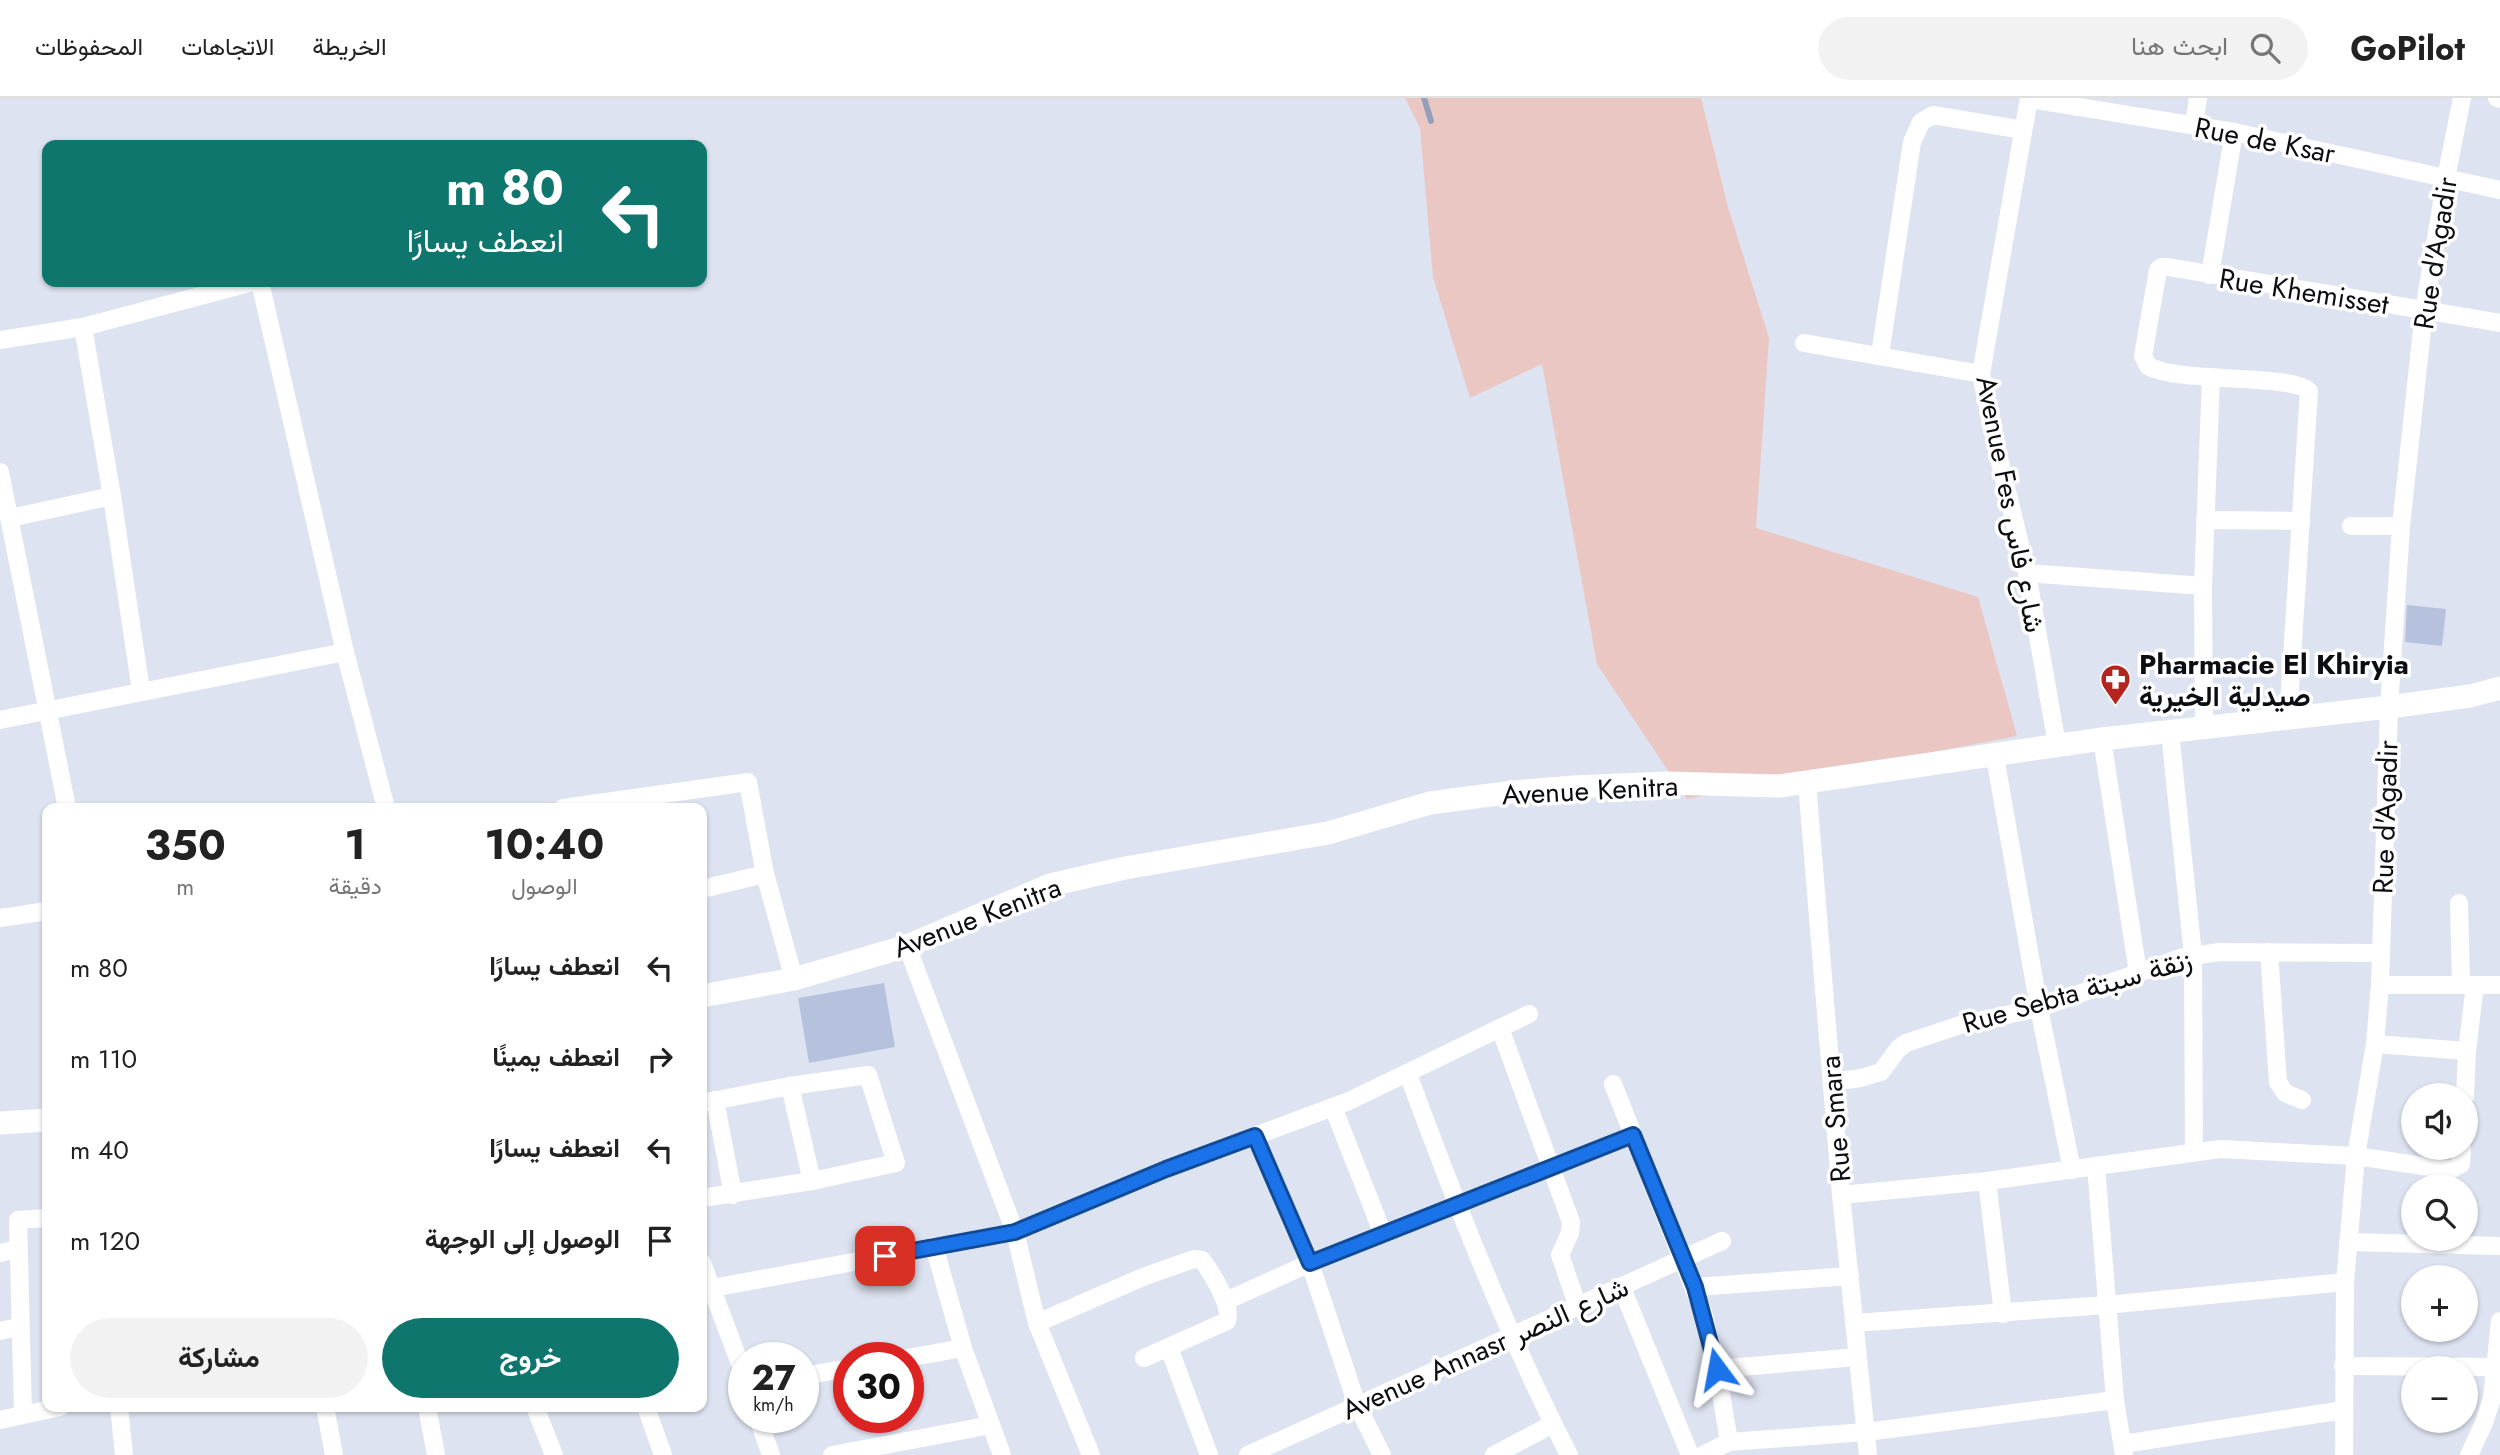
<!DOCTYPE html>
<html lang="ar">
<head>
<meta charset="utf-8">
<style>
  body { margin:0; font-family:Jost,Vazirmatn,sans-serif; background:#f2f2f2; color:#222; direction:rtl; height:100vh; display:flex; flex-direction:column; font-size:26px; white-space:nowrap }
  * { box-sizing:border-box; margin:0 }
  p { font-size:23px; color:#767676 }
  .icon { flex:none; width:38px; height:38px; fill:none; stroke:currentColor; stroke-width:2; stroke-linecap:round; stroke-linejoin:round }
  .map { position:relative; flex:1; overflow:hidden; direction:ltr }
  .details { position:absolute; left:42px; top:705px; width:665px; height:609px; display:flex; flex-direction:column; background:#fff; border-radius:14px; box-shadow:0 2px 5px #0004; direction:rtl }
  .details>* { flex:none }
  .banner { position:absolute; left:42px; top:42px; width:665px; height:147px; border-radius:14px; box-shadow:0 2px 5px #0004; direction:rtl; background:#0f766e; color:#fff; overflow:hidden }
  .controls { position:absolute; left:2401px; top:985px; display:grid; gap:14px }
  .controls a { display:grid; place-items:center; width:77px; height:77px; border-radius:50%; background:#fff; box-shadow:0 2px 5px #0004; font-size:35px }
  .speed { position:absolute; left:728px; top:1244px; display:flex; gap:14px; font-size:35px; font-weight:700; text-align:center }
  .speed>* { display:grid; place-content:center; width:91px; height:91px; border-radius:50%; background:#fff; box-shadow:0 2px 5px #0004; line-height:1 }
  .speed small { font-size:18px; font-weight:400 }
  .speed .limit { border:10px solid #d22; background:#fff; color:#111 }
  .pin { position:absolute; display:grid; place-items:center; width:60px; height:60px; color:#fff; margin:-30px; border-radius:14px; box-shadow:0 4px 10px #0006 }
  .me { position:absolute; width:77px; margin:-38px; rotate:347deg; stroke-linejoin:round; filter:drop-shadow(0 0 5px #0008) }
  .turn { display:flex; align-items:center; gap:24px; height:147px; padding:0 28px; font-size:32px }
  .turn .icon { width:91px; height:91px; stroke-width:2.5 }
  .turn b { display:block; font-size:49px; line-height:60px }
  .eta { display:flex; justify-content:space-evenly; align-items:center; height:119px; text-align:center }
  .eta b { font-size:42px; font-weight:700; line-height:49px }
  .button { display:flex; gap:14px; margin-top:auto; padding:14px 28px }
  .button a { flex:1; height:80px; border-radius:42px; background:#0f766e; color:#fff; font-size:28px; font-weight:700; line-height:80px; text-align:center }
  .button a+a { background:#f2f2f2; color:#222 }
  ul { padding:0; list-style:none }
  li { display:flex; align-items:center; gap:21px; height:91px; padding:0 28px }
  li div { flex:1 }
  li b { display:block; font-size:26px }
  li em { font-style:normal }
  header { display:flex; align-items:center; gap:42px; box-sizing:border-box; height:98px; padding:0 35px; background:#fff; border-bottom:2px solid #e0e0e0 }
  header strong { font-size:33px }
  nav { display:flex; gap:38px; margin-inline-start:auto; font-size:24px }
  .search { width:490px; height:63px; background:#f2f2f2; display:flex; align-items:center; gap:18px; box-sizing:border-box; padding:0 24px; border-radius:38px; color:#767676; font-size:26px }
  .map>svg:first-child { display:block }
  .green { fill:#eac7c2 }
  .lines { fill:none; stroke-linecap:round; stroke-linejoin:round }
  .stream { stroke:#949fba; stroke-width:6 }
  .building { fill:#b6c2dd }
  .minor { stroke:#fff; stroke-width:18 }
  .tertiary { stroke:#fff; stroke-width:23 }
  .route-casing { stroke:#114b97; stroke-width:18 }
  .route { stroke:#1a73e8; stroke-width:12 }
  .labels { text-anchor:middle; stroke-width:7; stroke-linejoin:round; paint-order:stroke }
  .street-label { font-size:28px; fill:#0c0d12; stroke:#fff }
  .poi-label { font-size:28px; font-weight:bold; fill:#0c0d12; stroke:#fff; text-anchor:start }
</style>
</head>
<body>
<header>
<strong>GoPilot</strong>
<div class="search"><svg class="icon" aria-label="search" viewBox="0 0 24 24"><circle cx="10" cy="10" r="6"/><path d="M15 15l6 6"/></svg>ابحث هنا</div>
<nav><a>الخريطة</a><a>الاتجاهات</a><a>المحفوظات</a></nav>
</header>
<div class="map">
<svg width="2500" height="1357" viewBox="0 0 2500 1357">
  <rect width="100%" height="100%" fill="#dde3f0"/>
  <polygon class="green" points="1405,0 1701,0 1728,109 1769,240 1756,430 1978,499 2017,638 1687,701 1597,566 1542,266 1470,300 1433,179 1420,30"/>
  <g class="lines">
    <polyline class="stream" points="1424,0 1431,23"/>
  </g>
  <g class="building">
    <polygon points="2407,507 2446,511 2442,548 2405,544"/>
    <polygon points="884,885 895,949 809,965 798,900"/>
  </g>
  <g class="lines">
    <g class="minor">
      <polyline points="2029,0 1981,276 1999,360 2027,475 2057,647"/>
      <polyline points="2497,0 2500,1"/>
      <polyline points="2029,1 2234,34 2500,92"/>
      <polyline points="2194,27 2198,0"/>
      <polyline points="2210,177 2234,34"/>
      <polyline points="260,184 345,554 386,710"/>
      <polyline points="83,229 112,398 141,593"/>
      <polyline points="0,242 83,229 253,184"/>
      <polyline points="1804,245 1981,276"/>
      <polyline points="1880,257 1912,44 1921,24 1933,17 2023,32"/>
      <polyline points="0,374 67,710"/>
      <polyline points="10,420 112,398"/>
      <polyline points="2205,422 2301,423"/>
      <polyline points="2351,428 2401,428"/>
      <polyline points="2027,475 2203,488"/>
      <polyline points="0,622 345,554"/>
      <path d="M2288,622L2309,293C2288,275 2181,286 2148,268L2143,258L2158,172L2162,169H2168L2500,225"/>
      <polyline points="2204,629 2203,488 2211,279"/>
      <polyline points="2170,634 2193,857 2194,1054"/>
      <polyline points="2102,641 2138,875"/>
      <polyline points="1995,659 2039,910 2072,1072"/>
      <polyline points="1807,685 1841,1097 1868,1357"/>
      <polyline points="563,710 748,684 765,776 794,881"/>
      <polyline points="702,791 765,776"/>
      <polyline points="2459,805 2461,887"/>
      <polyline points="0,820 47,813"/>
      <polyline points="907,848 1015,1134 1037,1225 1091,1357"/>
      <polyline points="2269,854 2278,984 2285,995 2302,1002"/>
      <polyline points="2380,887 2500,887"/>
      <polyline points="1500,930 1571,1124 1570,1135 1560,1157 1578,1209"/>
      <polyline points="2375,946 2467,953"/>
      <path d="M1408,976C1456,1106 1506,1234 1569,1357"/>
      <polyline points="1832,984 1861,980 1881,974 1898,951 1906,945 1960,927 2039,910 2180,860 2219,854 2381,855"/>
      <polyline points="1613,986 1703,1214 1717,1271 1729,1344"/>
      <polyline points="790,988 812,1083"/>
      <polyline points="2465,998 2467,953 2475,887"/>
      <polyline points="715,1002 733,1097"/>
      <polyline points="702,1005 790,988 868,977 896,1065 812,1083 702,1100"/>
      <polyline points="1333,1009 1383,1136"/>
      <polyline points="1255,1038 1310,1165 1357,1307 1382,1357"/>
      <polyline points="2096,1068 2115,1302 2124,1357"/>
      <polyline points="1987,1083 2003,1216"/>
      <polyline points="1841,1097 1987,1083 2220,1051 2356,1058 2450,1072 2461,1066 2462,1050"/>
      <polyline points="2348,1144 2500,1148"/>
      <polyline points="934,1148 963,1250 1002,1357"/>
      <polyline points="0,1155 17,1151"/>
      <polyline points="702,1165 744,1276"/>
      <polyline points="1695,1189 1850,1178"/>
      <polyline points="1622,1190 1690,1357"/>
      <polyline points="702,1192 1015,1134 1166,1071 1349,1003 1529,916"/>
      <polyline points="1226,1203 1310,1165 1633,1037"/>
      <path d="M1037,1225L1143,1179L1194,1161L1202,1162C1211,1174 1233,1209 1227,1223L1144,1260"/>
      <polyline points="1854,1225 2106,1207 2345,1184"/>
      <polyline points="0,1233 19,1229"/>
      <polyline points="1169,1250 1209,1357"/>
      <polyline points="907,1260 963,1250"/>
      <polyline points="2343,1268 2496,1269"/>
      <polyline points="1717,1271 1857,1259"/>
      <polyline points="803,1278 849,1270"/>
      <polyline points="119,1309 124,1357"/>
      <polyline points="325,1309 334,1357"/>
      <polyline points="427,1309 436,1357"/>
      <polyline points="535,1309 554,1357"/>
      <polyline points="646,1309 663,1357"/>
      <polyline points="23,1316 18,1122 47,1120"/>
      <polyline points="758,1320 771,1357"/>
      <polyline points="0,1322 60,1309"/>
      <polyline points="2123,1346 2344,1312"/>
      <polyline points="832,1357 991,1327"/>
      <polyline points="1248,1357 1722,1143"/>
      <polyline points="1494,1357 1553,1326"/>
      <polyline points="1703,1357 1729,1344 1866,1334 2115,1302"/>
      <polyline points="2344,1357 2345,1184 2356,1058 2375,946 2380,887 2389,609 2401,428 2424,213 2446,80 2462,0"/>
      <polyline points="2469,1357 2484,1325 2492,1300 2500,1223"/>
    </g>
    <g class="tertiary">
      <polyline points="702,898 794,881 907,848 1050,787 1125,770 1328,735 1430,705 1513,694 1573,689 1667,685 1779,688 2102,641 2389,609 2470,598 2500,590"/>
      <polyline points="0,1025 47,1022"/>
    </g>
  </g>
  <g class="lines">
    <defs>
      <polyline id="route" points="885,1158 1015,1134 1166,1071 1255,1038 1310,1165 1633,1037 1695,1189 1717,1271"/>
    </defs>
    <use href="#route" class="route-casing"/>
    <use href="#route" class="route"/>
  </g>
  <defs>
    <symbol id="pharmacy-pin" viewBox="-11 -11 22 30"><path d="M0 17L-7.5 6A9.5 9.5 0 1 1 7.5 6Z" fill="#b4251f" stroke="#fff"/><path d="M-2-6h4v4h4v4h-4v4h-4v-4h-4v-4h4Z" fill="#fff"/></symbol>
  </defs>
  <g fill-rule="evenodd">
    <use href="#pharmacy-pin" x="2098" y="564" width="35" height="47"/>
  </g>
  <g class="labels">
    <g class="street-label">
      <text transform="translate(2265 42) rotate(11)" y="10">Rue de Ksar</text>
      <text transform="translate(2435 155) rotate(-81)" y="10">Rue d'Agadir</text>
      <text transform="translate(2304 193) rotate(9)" y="10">Rue Khemisset</text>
      <text transform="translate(2011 406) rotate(79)" y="10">Avenue Fes شارع فاس</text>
      <text transform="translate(1590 692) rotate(-3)" y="10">Avenue Kenitra</text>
      <text transform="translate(2385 719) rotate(-88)" y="10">Rue d'Agadir</text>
      <text transform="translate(977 819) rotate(-21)" y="10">Avenue Kenitra</text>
      <text transform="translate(2077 893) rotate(-16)" y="10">Rue Sebta زنقة سبتة</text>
      <text transform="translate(1835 1021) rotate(-95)" y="10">Rue Smara</text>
      <text transform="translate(1485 1250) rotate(-24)" y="10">Avenue Annasr شارع النصر</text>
    </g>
    <g class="poi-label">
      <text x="2139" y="576">Pharmacie El Khiryia<tspan x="2139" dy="32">صيدلية الخيرية</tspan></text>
    </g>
  </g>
</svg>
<div class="controls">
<a><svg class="icon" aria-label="sound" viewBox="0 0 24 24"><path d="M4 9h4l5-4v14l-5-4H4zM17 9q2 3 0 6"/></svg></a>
<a><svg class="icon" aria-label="search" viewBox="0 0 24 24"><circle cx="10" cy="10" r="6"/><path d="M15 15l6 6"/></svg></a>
<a>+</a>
<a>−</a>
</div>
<div class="speed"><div>27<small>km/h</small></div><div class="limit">30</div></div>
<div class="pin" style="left:885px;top:1158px;background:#d93025"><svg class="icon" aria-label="arrive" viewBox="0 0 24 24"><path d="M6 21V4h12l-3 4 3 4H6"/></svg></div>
<svg class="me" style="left:1717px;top:1271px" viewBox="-20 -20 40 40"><path d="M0-17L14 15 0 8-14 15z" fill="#1a73e8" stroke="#fff" stroke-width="4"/></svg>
<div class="banner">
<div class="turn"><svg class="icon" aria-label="left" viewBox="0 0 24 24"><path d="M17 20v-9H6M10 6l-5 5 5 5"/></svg><div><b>80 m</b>انعطف يسارًا</div></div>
</div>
<section class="details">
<div class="eta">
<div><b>10:40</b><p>الوصول</p></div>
<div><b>1</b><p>دقيقة</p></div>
<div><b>350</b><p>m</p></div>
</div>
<ul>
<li><svg class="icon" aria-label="left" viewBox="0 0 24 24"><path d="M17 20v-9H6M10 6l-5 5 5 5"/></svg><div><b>انعطف يسارًا</b></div><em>80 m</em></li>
<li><svg class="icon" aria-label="right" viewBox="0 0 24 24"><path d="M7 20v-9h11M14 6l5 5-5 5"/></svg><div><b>انعطف يمينًا</b></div><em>110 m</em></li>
<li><svg class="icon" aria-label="left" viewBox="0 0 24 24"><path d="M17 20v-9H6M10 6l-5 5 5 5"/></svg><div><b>انعطف يسارًا</b></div><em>40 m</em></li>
<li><svg class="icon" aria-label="arrive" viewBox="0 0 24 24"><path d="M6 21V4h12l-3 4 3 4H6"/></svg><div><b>الوصول إلى الوجهة</b></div><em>120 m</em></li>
</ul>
<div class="button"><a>خروج</a><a>مشاركة</a></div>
</section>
</div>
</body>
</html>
